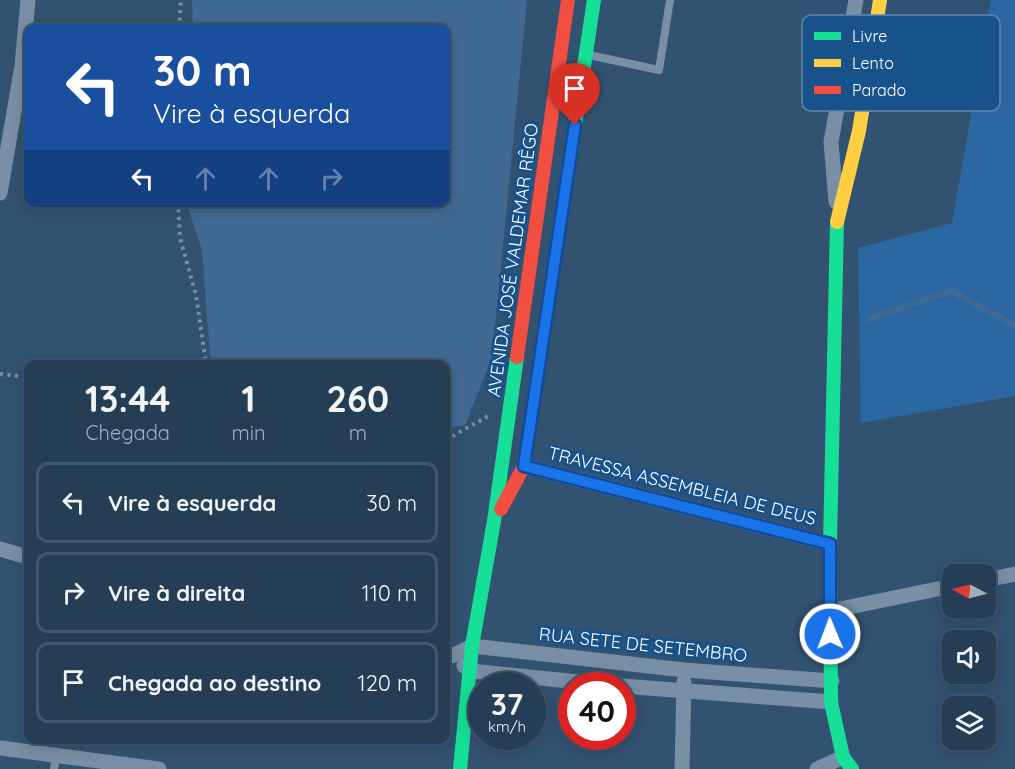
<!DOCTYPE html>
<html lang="pt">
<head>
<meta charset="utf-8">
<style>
  body { margin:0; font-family:Quicksand,sans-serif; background:#2e455b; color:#f1f3f6; height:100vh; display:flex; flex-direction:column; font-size:22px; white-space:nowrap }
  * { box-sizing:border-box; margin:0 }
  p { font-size:20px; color:#a4aeb9 }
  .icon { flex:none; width:33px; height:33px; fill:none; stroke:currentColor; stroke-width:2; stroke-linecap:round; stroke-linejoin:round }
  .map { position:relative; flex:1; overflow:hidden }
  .sheet { position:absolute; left:24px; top:360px; width:426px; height:384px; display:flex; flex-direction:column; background:#263e55; border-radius:12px; box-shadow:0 3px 15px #0003,0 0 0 2px #42576c }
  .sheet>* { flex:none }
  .banner { position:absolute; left:24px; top:24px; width:426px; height:183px; border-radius:12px; box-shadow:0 3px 15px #0003,0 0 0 2px #42576c; background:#1a4fa0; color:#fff; overflow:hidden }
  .needle { width:39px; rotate:277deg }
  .tools { position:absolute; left:942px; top:564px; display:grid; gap:12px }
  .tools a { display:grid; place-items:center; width:54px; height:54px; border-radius:12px; background:#263e55; box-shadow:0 3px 15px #0003,0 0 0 2px #42576c; font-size:30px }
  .speed { position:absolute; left:468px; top:672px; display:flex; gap:12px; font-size:30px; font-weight:700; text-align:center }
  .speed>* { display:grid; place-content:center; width:78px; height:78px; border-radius:50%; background:#263e55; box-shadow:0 3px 15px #0003,0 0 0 2px #42576c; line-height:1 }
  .speed small { font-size:15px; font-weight:400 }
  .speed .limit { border:9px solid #d22; background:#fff; color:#111 }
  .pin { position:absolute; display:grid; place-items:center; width:51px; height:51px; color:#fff; margin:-62px -26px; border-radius:50% 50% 50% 0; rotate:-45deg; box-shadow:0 0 6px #0007 }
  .pin .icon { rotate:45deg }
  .me { position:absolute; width:66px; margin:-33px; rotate:359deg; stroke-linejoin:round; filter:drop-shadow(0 0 4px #0008) }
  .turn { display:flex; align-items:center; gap:21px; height:126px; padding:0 30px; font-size:27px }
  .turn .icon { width:78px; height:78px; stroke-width:2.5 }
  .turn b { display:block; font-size:42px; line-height:51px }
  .lanes { display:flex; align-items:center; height:57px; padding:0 30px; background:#0003; justify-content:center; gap:30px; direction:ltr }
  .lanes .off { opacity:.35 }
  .eta { display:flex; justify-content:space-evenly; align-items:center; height:102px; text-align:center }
  .eta b { font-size:36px; font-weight:700; line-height:42px }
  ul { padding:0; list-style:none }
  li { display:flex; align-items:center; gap:18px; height:81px; margin:0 12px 9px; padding:0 18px; border:3px solid #42576c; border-radius:12px }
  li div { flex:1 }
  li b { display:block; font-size:22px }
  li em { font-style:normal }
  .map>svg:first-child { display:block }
  .green { fill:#2b68a2 }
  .water { fill:#416a93 }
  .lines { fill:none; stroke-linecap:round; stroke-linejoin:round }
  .stream { stroke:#416a93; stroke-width:6 }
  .path { stroke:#798fa5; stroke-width:4; stroke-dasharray:3 4.5; stroke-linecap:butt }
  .lane { stroke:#798fa5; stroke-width:8 }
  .street { stroke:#798fa5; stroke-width:15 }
  .fast { stroke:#16e098; stroke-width:14 }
  .slow { stroke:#ffcf43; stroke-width:14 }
  .jam { stroke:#f24e42; stroke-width:14 }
  .route-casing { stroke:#114b97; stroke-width:15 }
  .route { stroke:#1a73e8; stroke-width:10 }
  .labels { text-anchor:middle; stroke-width:6; stroke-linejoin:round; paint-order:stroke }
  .street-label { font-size:18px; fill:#fff; stroke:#18528b }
  .key { fill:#18528b; stroke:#5d86ae; stroke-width:1.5 }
  .key-label { font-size:16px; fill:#fff }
</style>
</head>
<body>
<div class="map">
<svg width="1015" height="769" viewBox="0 0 1015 769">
  <rect width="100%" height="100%" fill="#325271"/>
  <polygon class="green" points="991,0 1015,0 1015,396 861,423 858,248 952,223"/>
  <polygon class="water" points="192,0 527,0 492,358 465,425 446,428 446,364 213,364 210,355 202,250 188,208 188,202 446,202 446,28 193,28"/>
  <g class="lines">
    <polyline class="stream" points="870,319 951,291 1015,325"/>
    <g class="path">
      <polyline points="179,28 181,0"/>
      <polyline points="178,202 180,238 196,295 206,364"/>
      <polyline points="0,374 28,377"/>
      <polyline points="446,440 488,416"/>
    </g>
    <g class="lane">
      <polyline points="589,55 659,70 670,0"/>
      <polyline points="54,769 56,755"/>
    </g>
    <g class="street">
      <polyline points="0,193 22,66 28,0"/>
      <polyline points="836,202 831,142 856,0"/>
      <polyline points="524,466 830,544"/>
      <polyline points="0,549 28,557"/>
      <polyline points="986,580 1015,574"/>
      <polyline points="830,611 952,586"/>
      <polyline points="452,656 472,646 684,670 832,681"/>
      <polyline points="464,666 471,671 618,686"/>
      <polyline points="622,686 831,702"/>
      <polyline points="0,748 159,769"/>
      <polyline points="682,769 684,682"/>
      <polyline points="817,769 843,757"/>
    </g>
    <g class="fast">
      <polyline points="837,222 830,544 831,702 843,757 852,769"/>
      <polyline points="552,277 594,0"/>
      <polyline points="460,769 472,646 494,521 517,357"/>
    </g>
    <polyline class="slow" points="837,222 859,131 880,0"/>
    <g class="jam">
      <polyline points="517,357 568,0"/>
      <polyline points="501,509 524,466 552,277"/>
    </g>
  </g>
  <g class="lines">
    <defs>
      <polyline id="route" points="575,125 524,466 830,544 830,634"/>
    </defs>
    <use href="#route" class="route-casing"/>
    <use href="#route" class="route"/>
  </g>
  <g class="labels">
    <g class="street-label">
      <text transform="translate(513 260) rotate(-82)" y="6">AVENIDA JOSÉ VALDEMAR RÊGO</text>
      <text transform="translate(682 486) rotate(14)" y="6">TRAVESSA ASSEMBLEIA DE DEUS</text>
      <text transform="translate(643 645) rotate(6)" y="6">RUA SETE DE SETEMBRO</text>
    </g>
  </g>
  <rect x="802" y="15" width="198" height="96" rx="9" class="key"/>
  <rect x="814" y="32" width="27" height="8" fill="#16e098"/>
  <rect x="814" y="59" width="27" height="8" fill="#ffcf43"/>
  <rect x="814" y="86" width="27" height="8" fill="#f24e42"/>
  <g class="key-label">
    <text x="852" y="42">Livre</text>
    <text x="852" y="69">Lento</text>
    <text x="852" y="96">Parado</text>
  </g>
</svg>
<div class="tools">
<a><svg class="needle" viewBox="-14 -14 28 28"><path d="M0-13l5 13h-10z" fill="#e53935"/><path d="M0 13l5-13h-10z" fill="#a4aeb9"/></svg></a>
<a><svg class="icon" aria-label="sound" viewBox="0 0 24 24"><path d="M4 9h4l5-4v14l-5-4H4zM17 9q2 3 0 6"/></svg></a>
<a><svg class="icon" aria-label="layers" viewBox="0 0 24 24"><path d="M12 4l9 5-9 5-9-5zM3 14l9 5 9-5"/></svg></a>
</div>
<div class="speed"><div>37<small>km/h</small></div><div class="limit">40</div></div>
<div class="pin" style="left:575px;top:125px;background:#d93025"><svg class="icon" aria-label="arrive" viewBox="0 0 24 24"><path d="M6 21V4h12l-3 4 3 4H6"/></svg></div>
<svg class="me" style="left:830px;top:634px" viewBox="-20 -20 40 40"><circle r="17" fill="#1a73e8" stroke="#fff" stroke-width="3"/><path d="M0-11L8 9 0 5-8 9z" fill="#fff"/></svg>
<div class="banner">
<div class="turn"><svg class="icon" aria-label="left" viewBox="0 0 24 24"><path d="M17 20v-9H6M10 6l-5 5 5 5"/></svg><div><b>30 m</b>Vire à esquerda</div></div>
<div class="lanes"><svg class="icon" aria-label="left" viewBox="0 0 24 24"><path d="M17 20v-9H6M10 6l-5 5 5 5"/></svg><svg class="icon off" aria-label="ahead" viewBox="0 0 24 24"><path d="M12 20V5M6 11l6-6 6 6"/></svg><svg class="icon off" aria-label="ahead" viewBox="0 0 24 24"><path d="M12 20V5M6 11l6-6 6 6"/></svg><svg class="icon off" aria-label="right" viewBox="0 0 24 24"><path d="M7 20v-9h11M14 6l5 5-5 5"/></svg></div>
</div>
<section class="sheet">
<div class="eta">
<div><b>13:44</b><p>Chegada</p></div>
<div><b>1</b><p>min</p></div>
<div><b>260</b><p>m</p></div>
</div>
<ul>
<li><svg class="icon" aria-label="left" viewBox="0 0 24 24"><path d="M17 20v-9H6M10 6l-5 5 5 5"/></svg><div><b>Vire à esquerda</b></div><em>30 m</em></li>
<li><svg class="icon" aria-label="right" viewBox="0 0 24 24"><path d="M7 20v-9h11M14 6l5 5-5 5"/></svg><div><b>Vire à direita</b></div><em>110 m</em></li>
<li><svg class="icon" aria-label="arrive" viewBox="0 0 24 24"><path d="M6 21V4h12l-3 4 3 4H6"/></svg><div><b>Chegada ao destino</b></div><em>120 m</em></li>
</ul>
</section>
</div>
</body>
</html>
